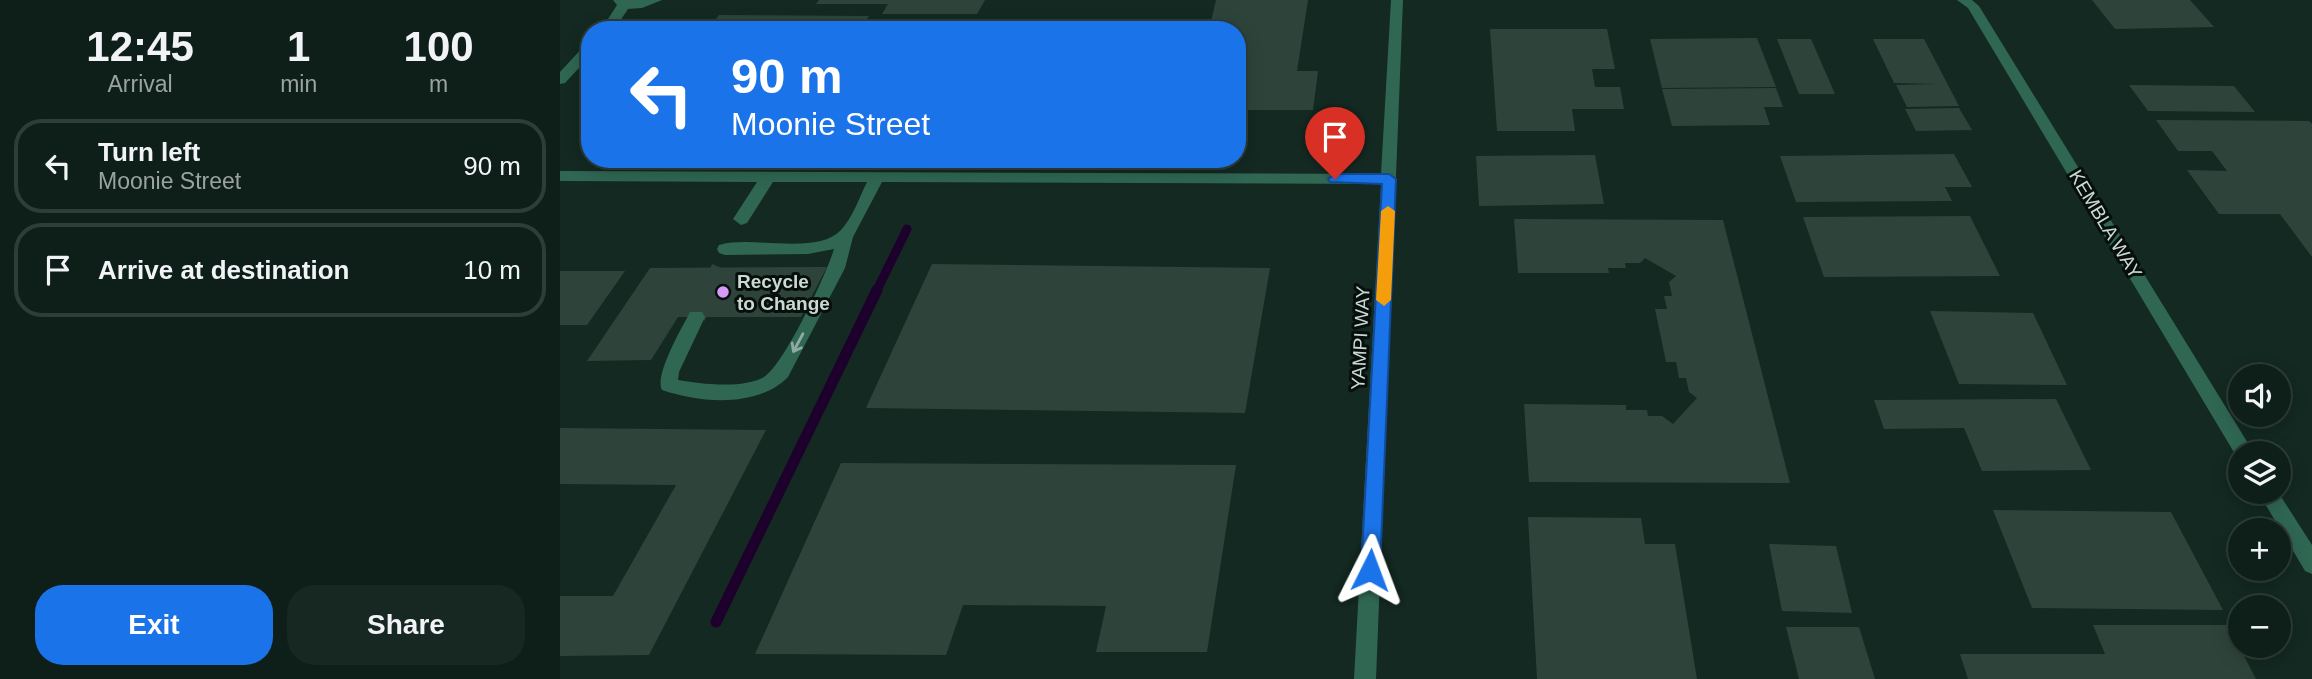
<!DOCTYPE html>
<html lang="en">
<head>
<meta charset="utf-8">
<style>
  body { margin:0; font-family:Arial,sans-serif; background:#172722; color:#f1f3f6; height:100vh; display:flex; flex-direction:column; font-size:26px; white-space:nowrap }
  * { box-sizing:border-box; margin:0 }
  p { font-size:23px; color:#9ba2a2 }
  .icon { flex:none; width:38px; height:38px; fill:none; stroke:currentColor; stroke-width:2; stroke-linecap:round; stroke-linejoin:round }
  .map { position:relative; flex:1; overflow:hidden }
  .side { display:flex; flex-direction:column; background:#0e1f19; width:560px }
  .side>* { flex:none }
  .guide { position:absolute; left:21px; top:21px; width:665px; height:147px; border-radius:28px; box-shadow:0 4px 18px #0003,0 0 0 2px #2e3d38; background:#1a73e8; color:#fff; overflow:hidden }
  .tools { position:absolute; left:1668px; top:364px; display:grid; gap:14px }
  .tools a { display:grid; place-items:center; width:63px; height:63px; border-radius:50%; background:#0e1f19; box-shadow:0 4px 18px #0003,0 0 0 2px #2e3d38; font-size:35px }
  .pin { position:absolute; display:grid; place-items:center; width:60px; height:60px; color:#fff; margin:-72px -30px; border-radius:50% 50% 50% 0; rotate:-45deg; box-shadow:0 0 7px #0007 }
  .pin .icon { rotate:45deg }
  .me { position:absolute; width:77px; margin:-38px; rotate:3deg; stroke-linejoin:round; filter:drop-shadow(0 0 5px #0008) }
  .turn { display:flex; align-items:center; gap:24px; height:147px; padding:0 35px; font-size:32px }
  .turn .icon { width:91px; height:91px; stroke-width:2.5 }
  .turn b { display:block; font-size:49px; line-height:60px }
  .eta { display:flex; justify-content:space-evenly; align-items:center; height:119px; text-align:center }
  .eta b { font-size:42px; font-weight:800; line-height:49px }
  .action { display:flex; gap:14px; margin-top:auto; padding:14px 35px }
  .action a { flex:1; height:80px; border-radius:28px; background:#1a73e8; color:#fff; font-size:28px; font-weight:800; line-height:80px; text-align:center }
  .action a+a { background:#172722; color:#f1f3f6 }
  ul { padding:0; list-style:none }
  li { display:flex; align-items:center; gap:21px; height:94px; margin:0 14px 10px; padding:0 21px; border:4px solid #2e3d38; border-radius:28px }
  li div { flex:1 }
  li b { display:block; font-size:26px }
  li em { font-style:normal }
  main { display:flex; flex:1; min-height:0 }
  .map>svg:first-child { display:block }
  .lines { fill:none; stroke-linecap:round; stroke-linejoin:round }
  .stream-far1 { stroke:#1d002c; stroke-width:9 }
  .stream { stroke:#1d002c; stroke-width:11 }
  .building { fill:#2e443b }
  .minor-tunnel-far1 { stroke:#2f433c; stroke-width:15; stroke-dasharray:15 7; stroke-linecap:butt }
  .minor-tunnel { stroke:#2f433c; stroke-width:19; stroke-dasharray:19 10; stroke-linecap:butt }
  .minor { fill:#2f6753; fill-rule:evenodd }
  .oneway { stroke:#8daba0 }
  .route { fill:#1a73e8; stroke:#114b97; stroke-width:2 }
  .slow { fill:#f59e0b }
  .poi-dot { fill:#d69bf9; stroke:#060f0c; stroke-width:2.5 }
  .labels { text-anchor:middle; stroke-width:6; stroke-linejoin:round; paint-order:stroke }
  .street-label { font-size:19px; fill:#ccd9d3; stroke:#060f0c }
  .poi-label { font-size:19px; font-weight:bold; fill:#ccd9d3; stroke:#060f0c; text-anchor:start }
</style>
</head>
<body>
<main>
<section class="side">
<div class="eta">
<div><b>12:45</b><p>Arrival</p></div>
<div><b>1</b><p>min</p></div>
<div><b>100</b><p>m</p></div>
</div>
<ul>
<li><svg class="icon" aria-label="left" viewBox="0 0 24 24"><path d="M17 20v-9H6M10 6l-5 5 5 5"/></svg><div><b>Turn left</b><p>Moonie Street</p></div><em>90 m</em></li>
<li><svg class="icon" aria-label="arrive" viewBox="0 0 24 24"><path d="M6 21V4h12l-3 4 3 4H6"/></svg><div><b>Arrive at destination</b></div><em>10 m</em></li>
</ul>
<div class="action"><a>Exit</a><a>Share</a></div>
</section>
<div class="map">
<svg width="1752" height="679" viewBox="0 0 1752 679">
  <rect width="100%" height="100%" fill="#132921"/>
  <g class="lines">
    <polyline class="stream-far1" points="316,292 347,229"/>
    <polyline class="stream" points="156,622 317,290"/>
  </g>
  <g class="building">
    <polygon points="259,0 425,0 417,14 322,14 328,4 256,4"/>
    <polygon points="656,0 748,0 737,71 758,71 753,110 677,110 677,30 649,30"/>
    <polygon points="1532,0 1630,0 1654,27 1555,29"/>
    <polygon points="159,15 309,16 300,30 147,30"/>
    <polygon points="930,29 1047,29 1055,69 1032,69 1035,87 1060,87 1064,109 1012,109 1015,131 937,131"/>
    <polygon points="1197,38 1216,87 1102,88 1090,39"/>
    <polygon points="1217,39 1251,39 1275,94 1239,94"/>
    <polygon points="1313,39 1364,39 1399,106 1347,107 1336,85 1377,84 1334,83"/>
    <polygon points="1569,85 1674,86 1695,112 1588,111"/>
    <polygon points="1216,88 1223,107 1204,107 1210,125 1112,126 1102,89"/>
    <polygon points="1399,108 1412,130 1356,131 1345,109"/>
    <polygon points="1596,120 1749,121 1752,124 1752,257 1720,214 1659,214 1627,170 1667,171 1652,151 1618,151"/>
    <polygon points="1394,154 1412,187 1385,187 1392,201 1236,202 1220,156"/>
    <polygon points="1035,155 1044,204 919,206 916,156"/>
    <polygon points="1410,216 1440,276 1264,277 1243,217"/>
    <polygon points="954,219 1163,220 1230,483 969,482 964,404 1066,405 1066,410 1087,410 1088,416 1102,416 1113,424 1137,398 1129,392 1126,378 1119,378 1116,362 1106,362 1095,309 1107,309 1104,296 1112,296 1109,282 1116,276 1085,258 1080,263 1065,263 1066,268 1048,268 1049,273 958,273"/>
    <polygon points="372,264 710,268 685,413 306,408"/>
    <polygon points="267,267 241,317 118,317 91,360 27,361 90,268"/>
    <polygon points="0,271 65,271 27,325 0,325"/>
    <polygon points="1370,311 1473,313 1507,385 1399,384"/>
    <polygon points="1496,399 1531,470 1422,471 1404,428 1324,429 1314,400"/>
    <polygon points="0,428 206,430 89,655 0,656 0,596 53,596 116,485 0,484"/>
    <polygon points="281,463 676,465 647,652 536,652 546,606 403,605 386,655 195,654"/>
    <polygon points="1433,510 1611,512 1663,610 1472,608"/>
    <polygon points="968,517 1081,518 1085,544 1115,544 1137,679 977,679"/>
    <polygon points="1209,544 1276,546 1292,613 1222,611"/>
    <polygon points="1533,625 1668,625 1696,679 1408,679 1400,654 1545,654"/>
    <polygon points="1226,627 1299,627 1315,679 1239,679"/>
  </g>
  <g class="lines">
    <polyline class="minor-tunnel-far1" points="148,292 159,267"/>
    <polyline class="minor-tunnel" points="136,317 148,290"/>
    <g class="minor">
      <polygon points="53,0 102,0 82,8 68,9 54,30 41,30 57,5"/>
      <path d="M831,0H843L816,679H794L821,184L322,182L293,237L285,268L228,377C198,408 140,403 102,390C94,375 122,328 130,312H142L145,317L119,372L118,380C140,384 184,389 204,377C224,365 267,273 274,249L248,254L165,255L159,253L157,249L159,245C192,235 257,256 281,230C293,217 299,198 307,182H213L187,223L181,225L173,219L197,182L0,181V171L821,174Z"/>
      <polygon points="1397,0 1412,0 1419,6 1694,453 1680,453 1678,459 1408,8"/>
      <polygon points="30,44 30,56 5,83 0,84 0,72 25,45"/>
      <polygon points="1698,492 1718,492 1752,545 1752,574 1745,571"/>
    </g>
  </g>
  <defs><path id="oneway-shaft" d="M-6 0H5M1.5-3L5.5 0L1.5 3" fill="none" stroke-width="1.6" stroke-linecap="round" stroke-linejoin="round" transform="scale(1.75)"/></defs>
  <use class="oneway" href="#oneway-shaft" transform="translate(238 343) rotate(118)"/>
  <polygon class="route" points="775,174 829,174 836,179 820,570 817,576 810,579 803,576 801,570 822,184 770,182 768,179"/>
  <polygon class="slow" points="828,206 835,211 831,300 824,306 816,300 821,211"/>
  <circle class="poi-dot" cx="163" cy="292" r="7"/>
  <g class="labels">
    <g class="street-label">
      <text transform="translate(1546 224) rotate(59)" y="7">KEMBLA WAY</text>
      <text transform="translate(800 338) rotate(-87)" y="7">YAMPI WAY</text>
    </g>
    <g class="poi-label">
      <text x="177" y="288">Recycle<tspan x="177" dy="22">to Change</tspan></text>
    </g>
  </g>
</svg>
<div class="tools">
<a><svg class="icon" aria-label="sound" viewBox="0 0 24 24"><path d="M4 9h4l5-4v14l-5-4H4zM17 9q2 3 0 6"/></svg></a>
<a><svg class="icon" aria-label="layers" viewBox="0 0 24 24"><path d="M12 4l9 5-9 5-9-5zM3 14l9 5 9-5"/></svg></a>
<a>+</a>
<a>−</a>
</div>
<div class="pin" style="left:775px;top:179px;background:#d93025"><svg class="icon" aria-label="arrive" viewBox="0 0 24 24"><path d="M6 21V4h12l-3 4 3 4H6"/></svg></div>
<svg class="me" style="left:810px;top:570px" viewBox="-20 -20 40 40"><path d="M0-17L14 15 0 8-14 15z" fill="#1a73e8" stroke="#fff" stroke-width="4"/></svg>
<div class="guide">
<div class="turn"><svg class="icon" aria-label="left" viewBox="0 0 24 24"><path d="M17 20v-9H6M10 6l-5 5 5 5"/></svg><div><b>90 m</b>Moonie Street</div></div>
</div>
</div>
</main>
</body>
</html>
